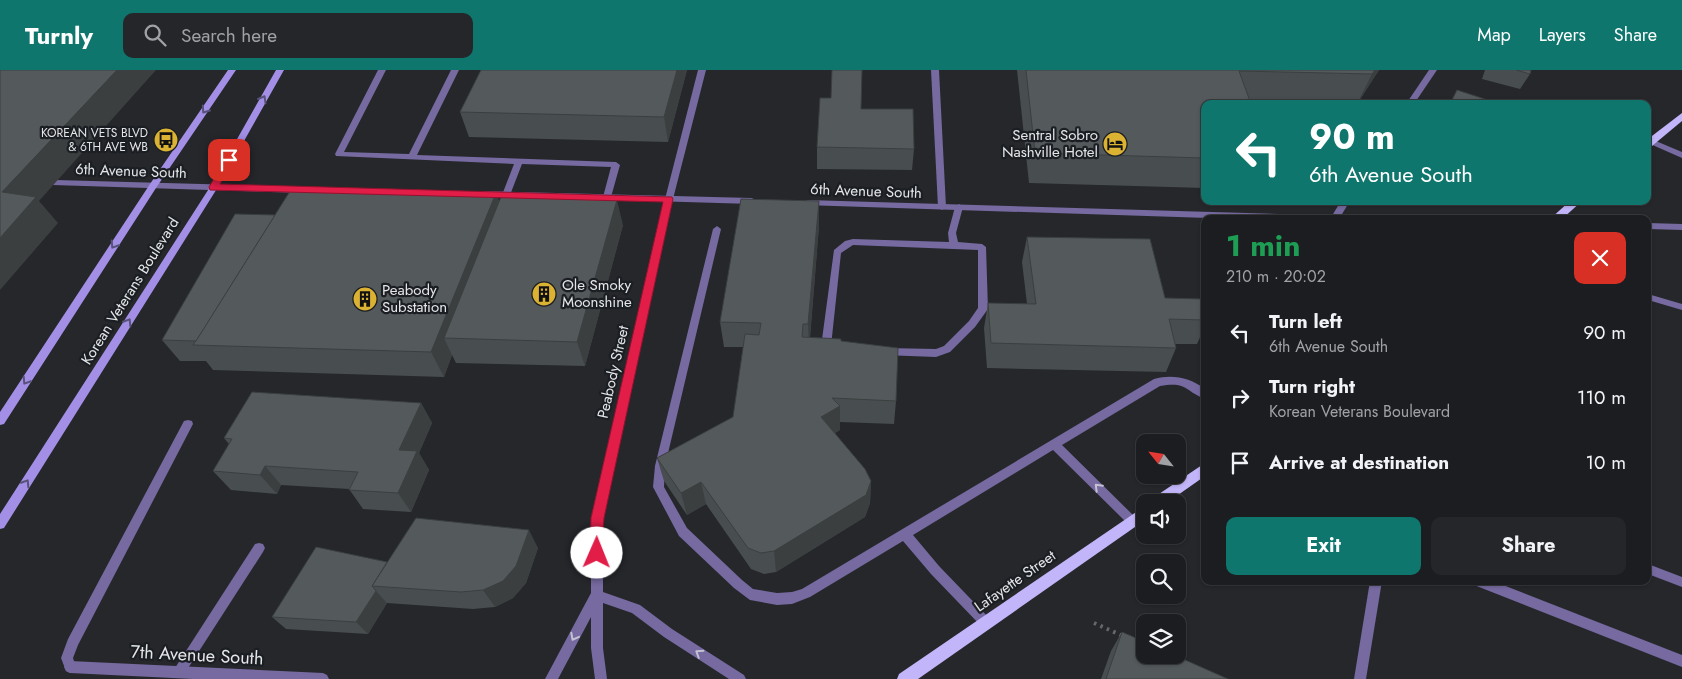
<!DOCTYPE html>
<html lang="en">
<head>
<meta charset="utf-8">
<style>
  body { margin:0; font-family:Jost,sans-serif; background:#252629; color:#f1f3f6; height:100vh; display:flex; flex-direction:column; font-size:19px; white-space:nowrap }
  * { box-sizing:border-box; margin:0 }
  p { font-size:16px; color:#a0a2a5 }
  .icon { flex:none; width:28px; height:28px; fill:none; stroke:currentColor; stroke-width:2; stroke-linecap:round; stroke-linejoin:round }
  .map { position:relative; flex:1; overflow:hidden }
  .panel { position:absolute; left:1201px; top:145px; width:450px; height:370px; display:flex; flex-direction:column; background:#1c1d20; border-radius:10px; box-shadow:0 1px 4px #0004,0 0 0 1px #3a3b3e }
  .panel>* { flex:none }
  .hud { position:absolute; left:1201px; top:30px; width:450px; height:105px; border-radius:10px; box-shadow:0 1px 4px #0004,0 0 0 1px #3a3b3e; background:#0f766e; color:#fff; overflow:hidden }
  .needle { width:32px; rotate:300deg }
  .tools { position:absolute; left:1136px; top:364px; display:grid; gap:10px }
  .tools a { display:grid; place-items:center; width:50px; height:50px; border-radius:10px; background:#1c1d20; box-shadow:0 1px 4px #0004,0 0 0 1px #3a3b3e; font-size:25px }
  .pin { position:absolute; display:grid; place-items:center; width:42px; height:42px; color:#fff; margin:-21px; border-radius:10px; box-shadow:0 2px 8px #0006 }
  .me { position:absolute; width:55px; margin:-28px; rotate:1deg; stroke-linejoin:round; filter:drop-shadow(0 0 4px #0008) }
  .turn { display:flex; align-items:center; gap:18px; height:105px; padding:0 25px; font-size:22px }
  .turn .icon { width:65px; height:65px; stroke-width:2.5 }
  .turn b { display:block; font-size:35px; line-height:42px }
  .round { display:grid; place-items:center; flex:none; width:52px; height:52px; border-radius:10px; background:#252629 }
  .summary { display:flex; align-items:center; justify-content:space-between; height:85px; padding:0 25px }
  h1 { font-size:30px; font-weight:700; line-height:38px; color:#1e9e55 }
  .primary-button { display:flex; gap:10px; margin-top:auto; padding:10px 25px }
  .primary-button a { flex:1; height:58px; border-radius:10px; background:#0f766e; color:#fff; font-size:20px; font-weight:700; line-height:58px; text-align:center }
  .primary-button a+a { background:#252629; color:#f1f3f6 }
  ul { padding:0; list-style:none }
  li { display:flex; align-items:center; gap:15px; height:65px; padding:0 25px }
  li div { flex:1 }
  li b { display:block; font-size:19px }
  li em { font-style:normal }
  header { display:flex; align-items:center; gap:30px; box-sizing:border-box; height:70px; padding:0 25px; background:#0f766e; color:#fff }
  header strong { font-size:24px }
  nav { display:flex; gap:28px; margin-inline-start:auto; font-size:18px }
  .search { width:350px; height:45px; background:#252629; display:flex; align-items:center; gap:12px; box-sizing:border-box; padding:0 18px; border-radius:10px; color:#a0a2a5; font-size:19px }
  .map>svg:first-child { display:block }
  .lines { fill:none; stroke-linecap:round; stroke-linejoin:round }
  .path { stroke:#66686c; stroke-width:4; stroke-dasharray:2.5 4.5; stroke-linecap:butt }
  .service { fill:#766aa0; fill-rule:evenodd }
  .minor { fill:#766aa0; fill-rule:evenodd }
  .tertiary { fill:#766aa0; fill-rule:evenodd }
  .secondary { fill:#a38fe6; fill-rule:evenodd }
  .primary { fill:#c3b5f9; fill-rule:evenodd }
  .wall { fill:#484d4f }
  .shaded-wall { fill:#3b3f40 }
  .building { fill:#545a5c; stroke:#3b3f40 }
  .oneway { stroke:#58517a }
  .oneway2 { stroke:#c3c1d3 }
  .route { fill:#e11d48; stroke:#92132f }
  .labels { text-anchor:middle; stroke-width:4.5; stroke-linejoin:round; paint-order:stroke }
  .far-poi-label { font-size:12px; fill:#e4e6e9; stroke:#1b1e22; text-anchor:end }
  .poi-label { font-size:15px; fill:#e4e6e9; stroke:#1b1e22; text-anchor:start }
  .street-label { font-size:15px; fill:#e4e6e9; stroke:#1b1e22 }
  .near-street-label { font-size:18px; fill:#e4e6e9; stroke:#1b1e22 }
</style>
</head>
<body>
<header>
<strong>Turnly</strong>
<div class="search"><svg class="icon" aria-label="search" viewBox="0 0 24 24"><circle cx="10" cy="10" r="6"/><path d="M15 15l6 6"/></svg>Search here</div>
<nav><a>Map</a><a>Layers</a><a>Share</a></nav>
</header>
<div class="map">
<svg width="1682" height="609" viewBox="0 0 1682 609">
  <rect width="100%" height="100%" fill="#25272b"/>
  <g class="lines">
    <polyline class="path" points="1094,553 1123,566"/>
    <g class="service">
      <polygon points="378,0 386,0 344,82 409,84 451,0 459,0 417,85 616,92 620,95 611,127 607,130 603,127 611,97 522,94 510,125 506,128 502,125 514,94 336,86 335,84"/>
      <polygon points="931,0 939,0 946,137 942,140 938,137"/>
      <polygon points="1651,69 1682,82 1682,88 1648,73 1648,70"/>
      <polygon points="959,134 963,137 956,163 958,172 982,174 986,177 988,239 975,257 950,282 936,287 883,285 881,282 886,278 936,279 944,276 969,251 978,238 978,180 853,175 841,183 831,276 834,280 832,283 826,283 821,277 834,180 845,171 853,169 949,172 948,163 955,137"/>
      <path d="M717,156L721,159L665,396L664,417L687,458L742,510L753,519L777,523L792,522L802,519L1154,309C1173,304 1190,308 1205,319V329C1185,321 1187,311 1160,316L1062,375L1136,448L1138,451L1136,454L1132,456L1128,454L1053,380L913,465L939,496L990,549L992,553L990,557L986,559L982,557L931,504L903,471L810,527L792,534L777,535L750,530L734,518L679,466L653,417L655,396L713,159Z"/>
      <polygon points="188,350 192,351 193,354 78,575 73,588 76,597 74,601 70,603 66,601 61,588 68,569 184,351"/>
      <polygon points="259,473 263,474 265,478 263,482 183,606 179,608 175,606 173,602 175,598 255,474"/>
      <polygon points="1648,494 1682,507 1682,517 1648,504"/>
      <polygon points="1370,511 1382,511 1366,609 1354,609"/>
      <polygon points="1472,511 1493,511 1682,585 1682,597 1474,515"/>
    </g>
    <g class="minor">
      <polygon points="698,0 706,0 673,129 603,448 603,522 640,535 672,559 744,605 746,609 729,609 664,567 632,543 603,533 603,578 607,609 595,609 591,578 591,547 558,609 545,609 591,523 591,448 665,129"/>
      <polygon points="1429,0 1437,0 1414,34 1406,34"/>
      <polygon points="1341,131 1350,131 1339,149 1330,149"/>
      <polygon points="1648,224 1682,234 1682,240 1648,230"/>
      <polygon points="70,591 323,603 327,605 329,609 193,609 70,603 66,601 64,597 66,593"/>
    </g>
    <g class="tertiary">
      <polygon points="56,110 305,117 309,120 305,123 53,115 53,111"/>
      <polygon points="484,121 752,128 756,131 752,134 481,126 480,124"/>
      <polygon points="807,130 1345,146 1349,149 1239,149 804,135 803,133"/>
      <polygon points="1648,153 1682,154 1682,160 1648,159"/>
    </g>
    <g class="secondary">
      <polygon points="228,0 236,0 156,118 4,354 0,355 0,342 150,114"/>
      <polygon points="276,0 284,0 218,117 4,458 0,459 0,444 210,117"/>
    </g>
    <g class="primary">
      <polygon points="1682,43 1682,51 1652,76 1648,77 1648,69"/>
      <polygon points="1570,131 1582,131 1562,149 1550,149"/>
      <polygon points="1205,393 1205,406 1168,432 1151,432 1153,428"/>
      <polygon points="1145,436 1145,450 918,609 897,609 899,604"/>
    </g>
  </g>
  <g class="wall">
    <polygon points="481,0 687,0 668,72 469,67 460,42"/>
    <polygon points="1017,0 1379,0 1357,34 1250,31 1205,34 1205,118 1029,113"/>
    <polygon points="1485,0 1531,0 1530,4 1520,19 1482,9"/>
    <polygon points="862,39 914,79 912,100 817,99 817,77"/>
    <polygon points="496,123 499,132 623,155 585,296 456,293 452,285 444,307 213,300 206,291 180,291 162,270 275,145"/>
    <polygon points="1482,131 1498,131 1489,135 1484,135"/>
    <polygon points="819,156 810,268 841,271 896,331 894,354 840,352 840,360 835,363 871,411 870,433 865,447 776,502 764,504 751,499 706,434 687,445 664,411 657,388 733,347 744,277 724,277 720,252"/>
    <polygon points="1027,167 1165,228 1205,240 1205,256 1197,274 1175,274 1176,278 1166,302 987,298 984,258 988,233 1027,234 1022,192"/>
    <polygon points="421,333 432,353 419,383 429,400 411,442 363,439 349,419 281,415 277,424 231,420 213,401 229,374 224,368"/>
    <polygon points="538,478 526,513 513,528 495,537 473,539 387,533 368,564 286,559 272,547 387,492"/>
    <polygon points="1122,562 1228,609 1101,609 1111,581"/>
  </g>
  <g class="shaded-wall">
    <polygon points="117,0 156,0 39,131 58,153 0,220 0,168 2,122"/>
    <polygon points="677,0 687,0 668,72 664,47"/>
    <polygon points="1375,0 1379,0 1357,34 1372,4"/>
    <polygon points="496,123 506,149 444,268 452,285 444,307 431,282"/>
    <polygon points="617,130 623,155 585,296 577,272"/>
    <polygon points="819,131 819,156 809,278 808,254"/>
    <polygon points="1492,131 1498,131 1489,135"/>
    <polygon points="421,333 432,353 419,383 429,400 411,442 398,423 399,380"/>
    <polygon points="840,336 840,360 822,370 821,347"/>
    <polygon points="265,396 281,415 277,424 260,405"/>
    <polygon points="871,411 870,433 865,447 776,502 774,481"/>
    <polygon points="701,412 706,434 687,445 681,423"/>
    <polygon points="529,460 538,478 526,513 513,528 495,537 483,520"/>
    <polygon points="376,521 387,533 368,564 356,552"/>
  </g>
  <g class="building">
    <polygon points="0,0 117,0 2,122 36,127 0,168"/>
    <polygon points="481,0 677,0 664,47 460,42"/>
    <polygon points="832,0 862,0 861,39 913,39 914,79 817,77 820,28 831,28"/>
    <polygon points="1026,0 1375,0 1372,4 1239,1 1251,34 1205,34 1205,88 1035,83"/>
    <polygon points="1516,0 1531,0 1530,4"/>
    <polygon points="1457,20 1500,34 1450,34"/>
    <polygon points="292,118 496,123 431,282 193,275"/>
    <polygon points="501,127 617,130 577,272 444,268"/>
    <polygon points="741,129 819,131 808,254 803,254 802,267 841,269 841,271 898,278 896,331 832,328 840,336 821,347 865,399 871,411 866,425 774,481 761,483 748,478 701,412 681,423 657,388 733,347 745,264 759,265 761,253 720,252"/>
    <polygon points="235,144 275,145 196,271 162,270"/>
    <polygon points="1027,167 1150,169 1165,228 1202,229 1205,240 1205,250 1169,249 1176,278 991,273 988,233 1036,234"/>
    <polygon points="252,322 421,333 399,380 417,381 398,423 349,420 358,402 265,396 260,405 213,401 232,369 224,368"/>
    <polygon points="416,448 529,460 516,496 503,511 483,520 461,522 372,516"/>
    <polygon points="316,477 387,492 372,516 376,521 356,552 272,547"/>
    <polygon points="1122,562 1145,572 1145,585 1174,585 1228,609 1106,609"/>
  </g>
  <defs><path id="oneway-chevron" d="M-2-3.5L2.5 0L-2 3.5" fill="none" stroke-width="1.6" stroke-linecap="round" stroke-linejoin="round" transform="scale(1.25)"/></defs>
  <g class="oneway">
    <use href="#oneway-chevron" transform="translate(263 29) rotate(-60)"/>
    <use href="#oneway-chevron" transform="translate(205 40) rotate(125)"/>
    <use href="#oneway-chevron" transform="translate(114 175) rotate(123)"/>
    <use href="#oneway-chevron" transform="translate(128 252) rotate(-58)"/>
    <use href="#oneway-chevron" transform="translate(26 311) rotate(123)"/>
    <use href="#oneway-chevron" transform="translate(26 413) rotate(-58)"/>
  </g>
  <g class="oneway2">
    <use href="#oneway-chevron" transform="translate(1098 417) rotate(-135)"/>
    <use href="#oneway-chevron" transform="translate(574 567) rotate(118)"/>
    <use href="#oneway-chevron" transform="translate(699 583) rotate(-147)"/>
  </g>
  <polygon class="route" points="229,87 234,90 220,114 672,127 673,129 604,448 601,487 592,487 590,483 591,448 663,132 210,120 209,117 226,88"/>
  <defs>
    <symbol id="bus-disc" viewBox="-11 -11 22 22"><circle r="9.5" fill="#dcb233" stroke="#1b1e22"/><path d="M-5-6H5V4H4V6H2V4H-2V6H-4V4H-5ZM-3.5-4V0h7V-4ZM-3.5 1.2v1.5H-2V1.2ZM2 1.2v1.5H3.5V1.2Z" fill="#111"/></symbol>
    <symbol id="hotel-disc" viewBox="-11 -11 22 22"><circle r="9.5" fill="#dcb233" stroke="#1b1e22"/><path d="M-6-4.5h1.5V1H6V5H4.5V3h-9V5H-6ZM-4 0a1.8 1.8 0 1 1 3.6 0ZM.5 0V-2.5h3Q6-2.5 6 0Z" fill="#111"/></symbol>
    <symbol id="building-disc" viewBox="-11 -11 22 22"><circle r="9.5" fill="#dcb233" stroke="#1b1e22"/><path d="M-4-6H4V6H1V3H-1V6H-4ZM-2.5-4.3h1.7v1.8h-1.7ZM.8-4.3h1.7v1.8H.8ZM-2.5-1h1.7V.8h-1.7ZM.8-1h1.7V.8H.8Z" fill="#111"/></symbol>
  </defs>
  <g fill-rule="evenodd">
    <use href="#bus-disc" x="152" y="56" width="28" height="28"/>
    <use href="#hotel-disc" x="1101" y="60" width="28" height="28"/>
    <use href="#building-disc" x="530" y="210" width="28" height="28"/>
    <use href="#building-disc" x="351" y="215" width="28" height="28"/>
  </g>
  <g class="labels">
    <g class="far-poi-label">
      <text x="148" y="67">KOREAN VETS BLVD<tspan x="148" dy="14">&amp; 6TH AVE WB</tspan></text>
    </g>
    <g class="poi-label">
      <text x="1098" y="70" text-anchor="end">Sentral Sobro<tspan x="1098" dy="17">Nashville Hotel</tspan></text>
      <text x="562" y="220">Ole Smoky<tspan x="562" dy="17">Moonshine</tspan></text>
      <text x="382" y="225">Peabody<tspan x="382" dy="17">Substation</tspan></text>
    </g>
    <g class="street-label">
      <text transform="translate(131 101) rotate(2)" y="5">6th Avenue South</text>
      <text transform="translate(866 121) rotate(2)" y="5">6th Avenue South</text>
      <text transform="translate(130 221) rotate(-58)" y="5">Korean Veterans Boulevard</text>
      <text transform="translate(613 302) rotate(-77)" y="5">Peabody Street</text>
      <text transform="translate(1015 511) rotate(-35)" y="5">Lafayette Street</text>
    </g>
    <g class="near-street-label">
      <text transform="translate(197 585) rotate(3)" y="6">7th Avenue South</text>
    </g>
  </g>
</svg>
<div class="tools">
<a><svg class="needle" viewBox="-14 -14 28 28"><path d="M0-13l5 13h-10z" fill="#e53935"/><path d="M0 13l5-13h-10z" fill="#a0a2a5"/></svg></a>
<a><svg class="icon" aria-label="sound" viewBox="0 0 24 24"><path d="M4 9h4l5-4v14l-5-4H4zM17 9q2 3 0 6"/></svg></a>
<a><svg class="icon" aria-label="search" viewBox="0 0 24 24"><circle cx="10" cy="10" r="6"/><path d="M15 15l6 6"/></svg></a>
<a><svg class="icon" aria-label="layers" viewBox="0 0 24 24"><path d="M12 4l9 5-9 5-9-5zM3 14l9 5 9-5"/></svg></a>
</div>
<div class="pin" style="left:229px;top:90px;background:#d93025"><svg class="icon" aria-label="arrive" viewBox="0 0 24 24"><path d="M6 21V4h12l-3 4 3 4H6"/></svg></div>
<svg class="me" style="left:597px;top:483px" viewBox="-20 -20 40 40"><circle r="19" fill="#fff"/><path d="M0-13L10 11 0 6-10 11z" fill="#e11d48"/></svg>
<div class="hud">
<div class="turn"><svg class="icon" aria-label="left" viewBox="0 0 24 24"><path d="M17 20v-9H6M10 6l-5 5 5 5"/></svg><div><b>90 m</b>6th Avenue South</div></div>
</div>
<section class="panel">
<div class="summary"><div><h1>1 min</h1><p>210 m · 20:02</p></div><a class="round" style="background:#d93025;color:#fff"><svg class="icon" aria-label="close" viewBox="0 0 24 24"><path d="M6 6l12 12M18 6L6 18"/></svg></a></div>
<ul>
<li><svg class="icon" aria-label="left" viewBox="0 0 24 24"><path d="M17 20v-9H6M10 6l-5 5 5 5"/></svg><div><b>Turn left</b><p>6th Avenue South</p></div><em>90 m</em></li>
<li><svg class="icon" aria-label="right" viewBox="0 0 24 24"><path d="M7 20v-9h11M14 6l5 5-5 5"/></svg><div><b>Turn right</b><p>Korean Veterans Boulevard</p></div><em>110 m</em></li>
<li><svg class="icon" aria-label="arrive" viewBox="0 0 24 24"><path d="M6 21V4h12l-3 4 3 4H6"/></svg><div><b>Arrive at destination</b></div><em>10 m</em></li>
</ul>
<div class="primary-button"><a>Exit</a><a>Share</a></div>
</section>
</div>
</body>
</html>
